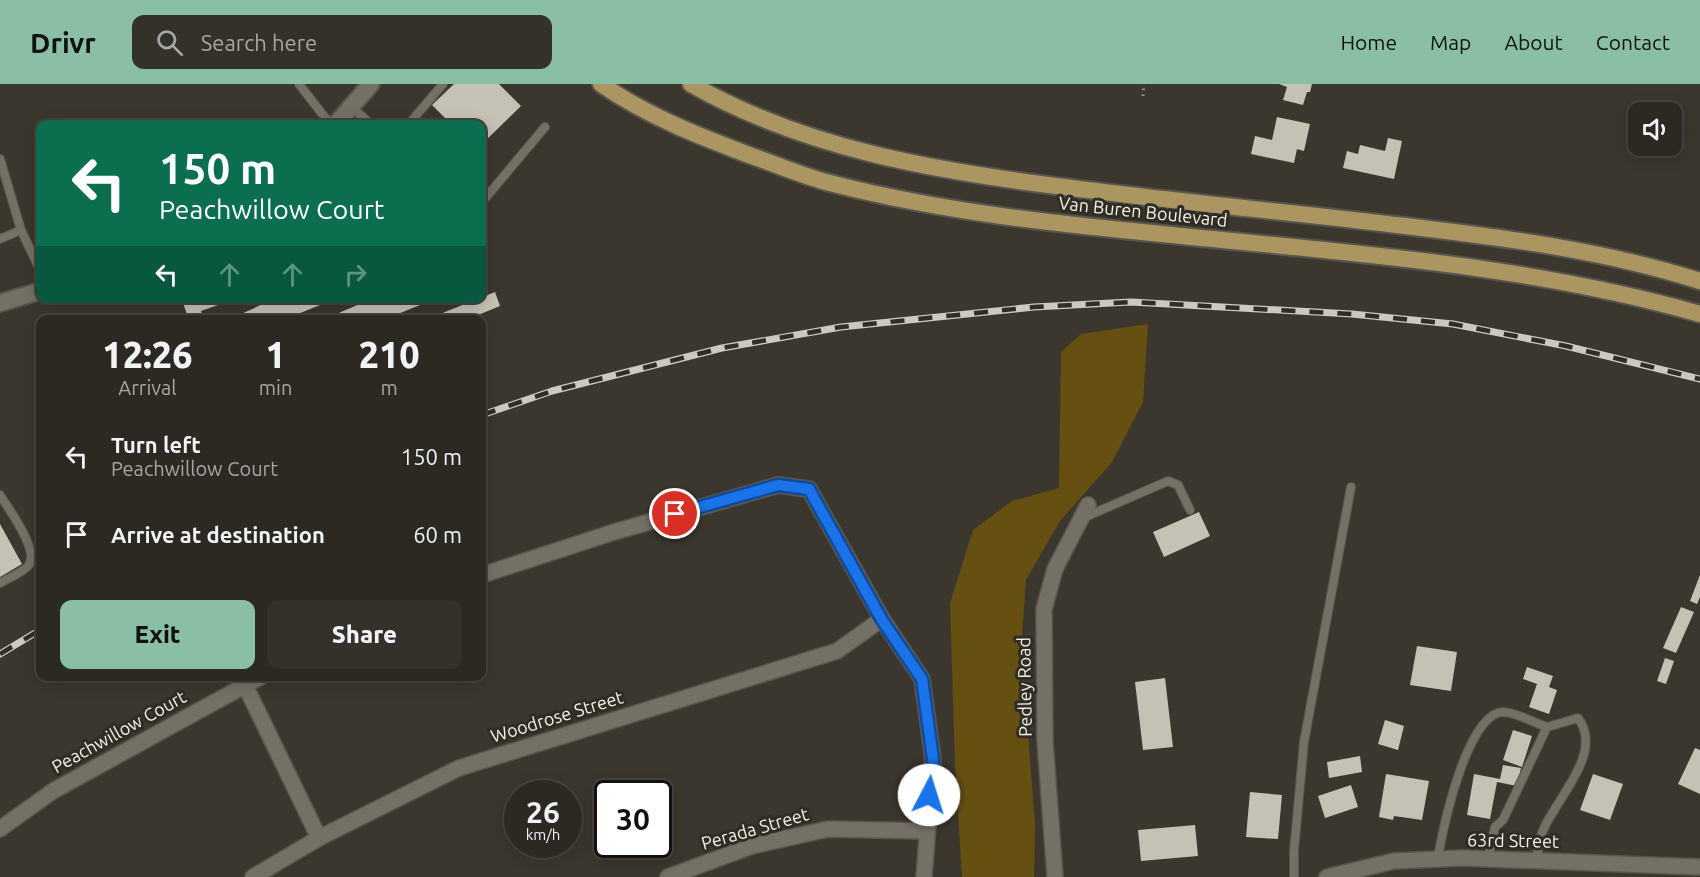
<!DOCTYPE html>
<html lang="en">
<head>
<meta charset="utf-8">
<style>
  body { margin:0; font-family:Ubuntu,sans-serif; background:#34312a; color:#f1f3f6; height:100vh; display:flex; flex-direction:column; font-size:22px; white-space:nowrap }
  * { box-sizing:border-box; margin:0 }
  p { font-size:20px; color:#a6a6a5 }
  .icon { flex:none; width:33px; height:33px; fill:none; stroke:currentColor; stroke-width:2; stroke-linecap:round; stroke-linejoin:round }
  .map { position:relative; flex:1; overflow:hidden }
  .sheet { position:absolute; left:36px; top:231px; width:450px; height:366px; display:flex; flex-direction:column; background:#2c2922; border-radius:12px; box-shadow:0 3px 15px #0003,0 0 0 2px #484540 }
  .sheet>* { flex:none }
  .guide { position:absolute; left:36px; top:36px; width:450px; height:183px; border-radius:12px; box-shadow:0 3px 15px #0003,0 0 0 2px #484540; background:#0b6e4f; color:#fff; overflow:hidden }
  .tools { position:absolute; left:1628px; top:18px; display:grid; gap:12px }
  .tools a { display:grid; place-items:center; width:54px; height:54px; border-radius:12px; background:#2c2922; box-shadow:0 3px 15px #0003,0 0 0 2px #484540; font-size:30px }
  .speed { position:absolute; left:504px; top:696px; display:flex; gap:12px; font-size:30px; font-weight:700; text-align:center }
  .speed>* { display:grid; place-content:center; width:78px; height:78px; border-radius:50%; background:#2c2922; box-shadow:0 3px 15px #0003,0 0 0 2px #484540; line-height:1 }
  .speed small { font-size:15px; font-weight:400 }
  .speed .limit { border:3px solid #111; border-radius:9px; background:#fff; color:#111 }
  .pin { position:absolute; display:grid; place-items:center; width:51px; height:51px; color:#fff; margin:-26px; border:3px solid #fff; border-radius:50%; box-shadow:0 2px 6px #0007 }
  .me { position:absolute; width:66px; margin:-33px; rotate:5deg; stroke-linejoin:round; filter:drop-shadow(0 0 4px #0008) }
  .turn { display:flex; align-items:center; gap:21px; height:126px; padding:0 24px; font-size:27px }
  .turn .icon { width:78px; height:78px; stroke-width:2.5 }
  .turn b { display:block; font-size:42px; line-height:51px }
  .lanes { display:flex; align-items:center; height:57px; padding:0 24px; background:#0003; justify-content:center; gap:30px; direction:ltr }
  .lanes .off { opacity:.35 }
  .eta { display:flex; justify-content:space-evenly; align-items:center; height:102px; text-align:center }
  .eta b { font-size:36px; font-weight:800; line-height:42px }
  .cta { display:flex; gap:12px; margin-top:auto; padding:12px 24px }
  .cta a { flex:1; height:69px; border-radius:12px; background:#8abfa5; color:#111; font-size:24px; font-weight:800; line-height:69px; text-align:center }
  .cta a+a { background:#34312a; color:#f1f3f6 }
  ul { padding:0; list-style:none }
  li { display:flex; align-items:center; gap:18px; height:78px; padding:0 24px }
  li div { flex:1 }
  li b { display:block; font-size:22px }
  li em { font-style:normal }
  header { display:flex; align-items:center; gap:36px; box-sizing:border-box; height:84px; padding:0 30px; background:#8abfa5; color:#111 }
  header strong { font-size:28px }
  nav { display:flex; gap:33px; margin-inline-start:auto; font-size:21px }
  .search { width:420px; height:54px; background:#34312a; display:flex; align-items:center; gap:15px; box-sizing:border-box; padding:0 21px; border-radius:12px; color:#a6a6a5; font-size:22px }
  .map>svg:first-child { display:block }
  .green { fill:#655011 }
  .building { fill:#c5c1b5 }
  .lines { fill:none; stroke-linecap:round; stroke-linejoin:round }
  .service-casing { stroke:#58554d; stroke-width:10 }
  .minor-casing { stroke:#58554d; stroke-width:18 }
  .secondary-casing { stroke:#58554d; stroke-width:20 }
  .primary-casing { stroke:#58554d; stroke-width:20 }
  .path { stroke:#9f9c95; stroke-width:3; stroke-dasharray:1.5 4.5; stroke-linecap:butt }
  .service { stroke:#747066; stroke-width:8 }
  .minor { stroke:#747066; stroke-width:15 }
  .secondary { stroke:#747066; stroke-width:16 }
  .primary { stroke:#ab9661; stroke-width:16 }
  .rail-casing { stroke:#ccc9c3; stroke-width:7 }
  .rail { stroke:#302d24; stroke-width:4.5; stroke-dasharray:14; stroke-linecap:butt }
  .route-casing { stroke:#114b97; stroke-width:15 }
  .route { stroke:#1a73e8; stroke-width:10 }
  .labels { text-anchor:middle; stroke-width:6; stroke-linejoin:round; paint-order:stroke }
  .street-label { font-size:18px; fill:#f2f0ea; stroke:#302d24 }
</style>
</head>
<body>
<header>
<strong>Drivr</strong>
<div class="search"><svg class="icon" aria-label="search" viewBox="0 0 24 24"><circle cx="10" cy="10" r="6"/><path d="M15 15l6 6"/></svg>Search here</div>
<nav><a>Home</a><a>Map</a><a>About</a><a>Contact</a></nav>
</header>
<div class="map">
<svg width="1700" height="793" viewBox="0 0 1700 793">
  <rect width="100%" height="100%" fill="#3b372e"/>
  <polygon class="green" points="1148,240 1143,318 1112,378 1060,437 1026,496 1021,565 1035,739 1034,793 962,793 955,682 950,519 973,446 1012,417 1059,404 1061,268 1081,250"/>
  <g class="building">
    <polygon points="454,0 499,0 521,22 482,60 482,40 451,40 432,21"/>
    <polygon points="1279,0 1312,0 1310,8 1307,8 1303,21 1283,16 1287,3"/>
    <polygon points="1277,33 1310,40 1304,67 1297,65 1294,79 1251,70 1255,52 1272,56"/>
    <polygon points="1388,54 1402,57 1394,95 1343,84 1347,67 1358,70 1360,61 1385,67"/>
    <polygon points="495,208 500,222 466,236 425,236"/>
    <polygon points="194,214 235,214 235,215 201,227 204,236 189,236 183,219"/>
    <polygon points="276,214 335,214 335,215 283,236 228,236"/>
    <polygon points="374,214 435,214 435,215 383,236 322,236"/>
    <polygon points="1199,428 1210,452 1164,473 1153,448"/>
    <polygon points="0,440 22,480 0,493"/>
    <polygon points="1700,491 1700,513 1697,520 1690,517"/>
    <polygon points="1681,523 1694,528 1676,569 1663,564"/>
    <polygon points="1417,562 1457,568 1451,607 1410,601"/>
    <polygon points="1665,574 1674,577 1666,600 1657,597"/>
    <polygon points="1527,583 1553,592 1549,603 1557,606 1549,630 1529,623 1537,600 1523,595"/>
    <polygon points="1165,594 1173,663 1143,666 1135,598"/>
    <polygon points="1385,636 1404,642 1398,666 1378,660"/>
    <polygon points="1513,646 1532,652 1522,683 1503,676"/>
    <polygon points="1695,664 1700,666 1700,710 1678,700"/>
    <polygon points="1360,672 1362,688 1329,694 1327,678"/>
    <polygon points="1503,681 1521,684 1517,702 1497,698 1490,735 1467,731 1474,690 1500,695"/>
    <polygon points="1386,690 1429,697 1422,736 1394,732 1393,736 1379,733"/>
    <polygon points="1593,690 1623,700 1610,736 1580,726"/>
    <polygon points="1351,701 1358,723 1325,734 1318,712"/>
    <polygon points="1250,708 1282,711 1278,755 1246,753"/>
    <polygon points="1195,741 1198,772 1141,777 1138,746"/>
  </g>
  <g class="lines">
    <defs>
      <g id="service">
        <polyline points="299,0 330,40"/>
        <polyline points="351,23 371,40"/>
        <polyline points="409,40 443,0"/>
        <polyline points="0,75 21,146 40,186"/>
        <polyline points="482,118 545,43"/>
        <polyline points="0,155 21,146"/>
        <path d="M0,411C8,424 41,468 28,482C22,489 8,494 0,499"/>
        <polyline points="1083,434 1168,397 1178,401 1190,426"/>
        <path d="M1438,775C1442,746 1467,629 1503,628C1516,628 1534,639 1547,643L1503,736L1495,743L1488,775"/>
        <path d="M1536,777C1538,767 1539,757 1542,749C1554,716 1605,670 1578,634L1547,643"/>
        <polyline points="1294,793 1294,767 1304,658 1351,403"/>
      </g>
      <g id="minor">
        <polyline points="482,491 614,448 778,401 809,405 882,535 922,595 933,675 924,793"/>
        <polyline points="245,601 319,754"/>
        <polyline points="0,745 53,707 262,592"/>
        <polyline points="253,793 319,754 459,684 837,567 882,535"/>
        <polyline points="668,793 752,762 828,745 926,747"/>
        <polyline points="1055,793 1045,657 1044,525 1055,485 1088,421"/>
        <polyline points="1327,793 1394,777 1462,774 1700,783"/>
      </g>
      <g id="secondary">
        <polyline points="336,40 371,0"/>
        <polyline points="0,219 40,207"/>
      </g>
      <g id="primary">
        <path d="M601,0C648,33 706,55 760,75C783,83 806,93 830,99C942,128 1057,140 1172,151C1349,169 1529,181 1700,230"/>
        <path d="M691,0C805,65 936,87 1064,103C1177,118 1291,128 1405,142C1506,154 1602,166 1700,197"/>
      </g>
    </defs>
    <use href="#service" class="service-casing"/>
    <use href="#minor" class="minor-casing"/>
    <use href="#secondary" class="secondary-casing"/>
    <use href="#primary" class="primary-casing"/>
    <polyline class="path" points="1143,12 1144,0"/>
    <use href="#service" class="service"/>
    <use href="#minor" class="minor"/>
    <use href="#secondary" class="secondary"/>
    <use href="#primary" class="primary"/>
    <defs>
      <g id="rail">
        <polyline points="482,331 552,307 722,264 841,243 1034,223 1131,218 1352,230 1453,240 1566,262 1700,295"/>
        <polyline points="0,570 40,546"/>
      </g>
    </defs>
    <use href="#rail" class="rail-casing"/>
    <use href="#rail" class="rail"/>
  </g>
  <g class="lines">
    <defs>
      <polyline id="route" points="675,430 778,401 809,405 882,536 922,595 933,675 929,711"/>
    </defs>
    <use href="#route" class="route-casing"/>
    <use href="#route" class="route"/>
  </g>
  <g class="labels">
    <g class="street-label">
      <text transform="translate(1143 128) rotate(6)" y="6">Van Buren Boulevard</text>
      <text transform="translate(1025 603) rotate(-91)" y="6">Pedley Road</text>
      <text transform="translate(557 633) rotate(-17)" y="6">Woodrose Street</text>
      <text transform="translate(119 648) rotate(-29)" y="6">Peachwillow Court</text>
      <text transform="translate(755 745) rotate(-16)" y="6">Perada Street</text>
      <text transform="translate(1513 757) rotate(1)" y="6">63rd Street</text>
    </g>
  </g>
</svg>
<div class="tools">
<a><svg class="icon" aria-label="sound" viewBox="0 0 24 24"><path d="M4 9h4l5-4v14l-5-4H4zM17 9q2 3 0 6"/></svg></a>
</div>
<div class="speed"><div>26<small>km/h</small></div><div class="limit">30</div></div>
<div class="pin" style="left:675px;top:430px;background:#d93025"><svg class="icon" aria-label="arrive" viewBox="0 0 24 24"><path d="M6 21V4h12l-3 4 3 4H6"/></svg></div>
<svg class="me" style="left:929px;top:711px" viewBox="-20 -20 40 40"><circle r="19" fill="#fff"/><path d="M0-13L10 11 0 6-10 11z" fill="#1a73e8"/></svg>
<div class="guide">
<div class="turn"><svg class="icon" aria-label="left" viewBox="0 0 24 24"><path d="M17 20v-9H6M10 6l-5 5 5 5"/></svg><div><b>150 m</b>Peachwillow Court</div></div>
<div class="lanes"><svg class="icon" aria-label="left" viewBox="0 0 24 24"><path d="M17 20v-9H6M10 6l-5 5 5 5"/></svg><svg class="icon off" aria-label="ahead" viewBox="0 0 24 24"><path d="M12 20V5M6 11l6-6 6 6"/></svg><svg class="icon off" aria-label="ahead" viewBox="0 0 24 24"><path d="M12 20V5M6 11l6-6 6 6"/></svg><svg class="icon off" aria-label="right" viewBox="0 0 24 24"><path d="M7 20v-9h11M14 6l5 5-5 5"/></svg></div>
</div>
<section class="sheet">
<div class="eta">
<div><b>12:26</b><p>Arrival</p></div>
<div><b>1</b><p>min</p></div>
<div><b>210</b><p>m</p></div>
</div>
<ul>
<li><svg class="icon" aria-label="left" viewBox="0 0 24 24"><path d="M17 20v-9H6M10 6l-5 5 5 5"/></svg><div><b>Turn left</b><p>Peachwillow Court</p></div><em>150 m</em></li>
<li><svg class="icon" aria-label="arrive" viewBox="0 0 24 24"><path d="M6 21V4h12l-3 4 3 4H6"/></svg><div><b>Arrive at destination</b></div><em>60 m</em></li>
</ul>
<div class="cta"><a>Exit</a><a>Share</a></div>
</section>
</div>
</body>
</html>
